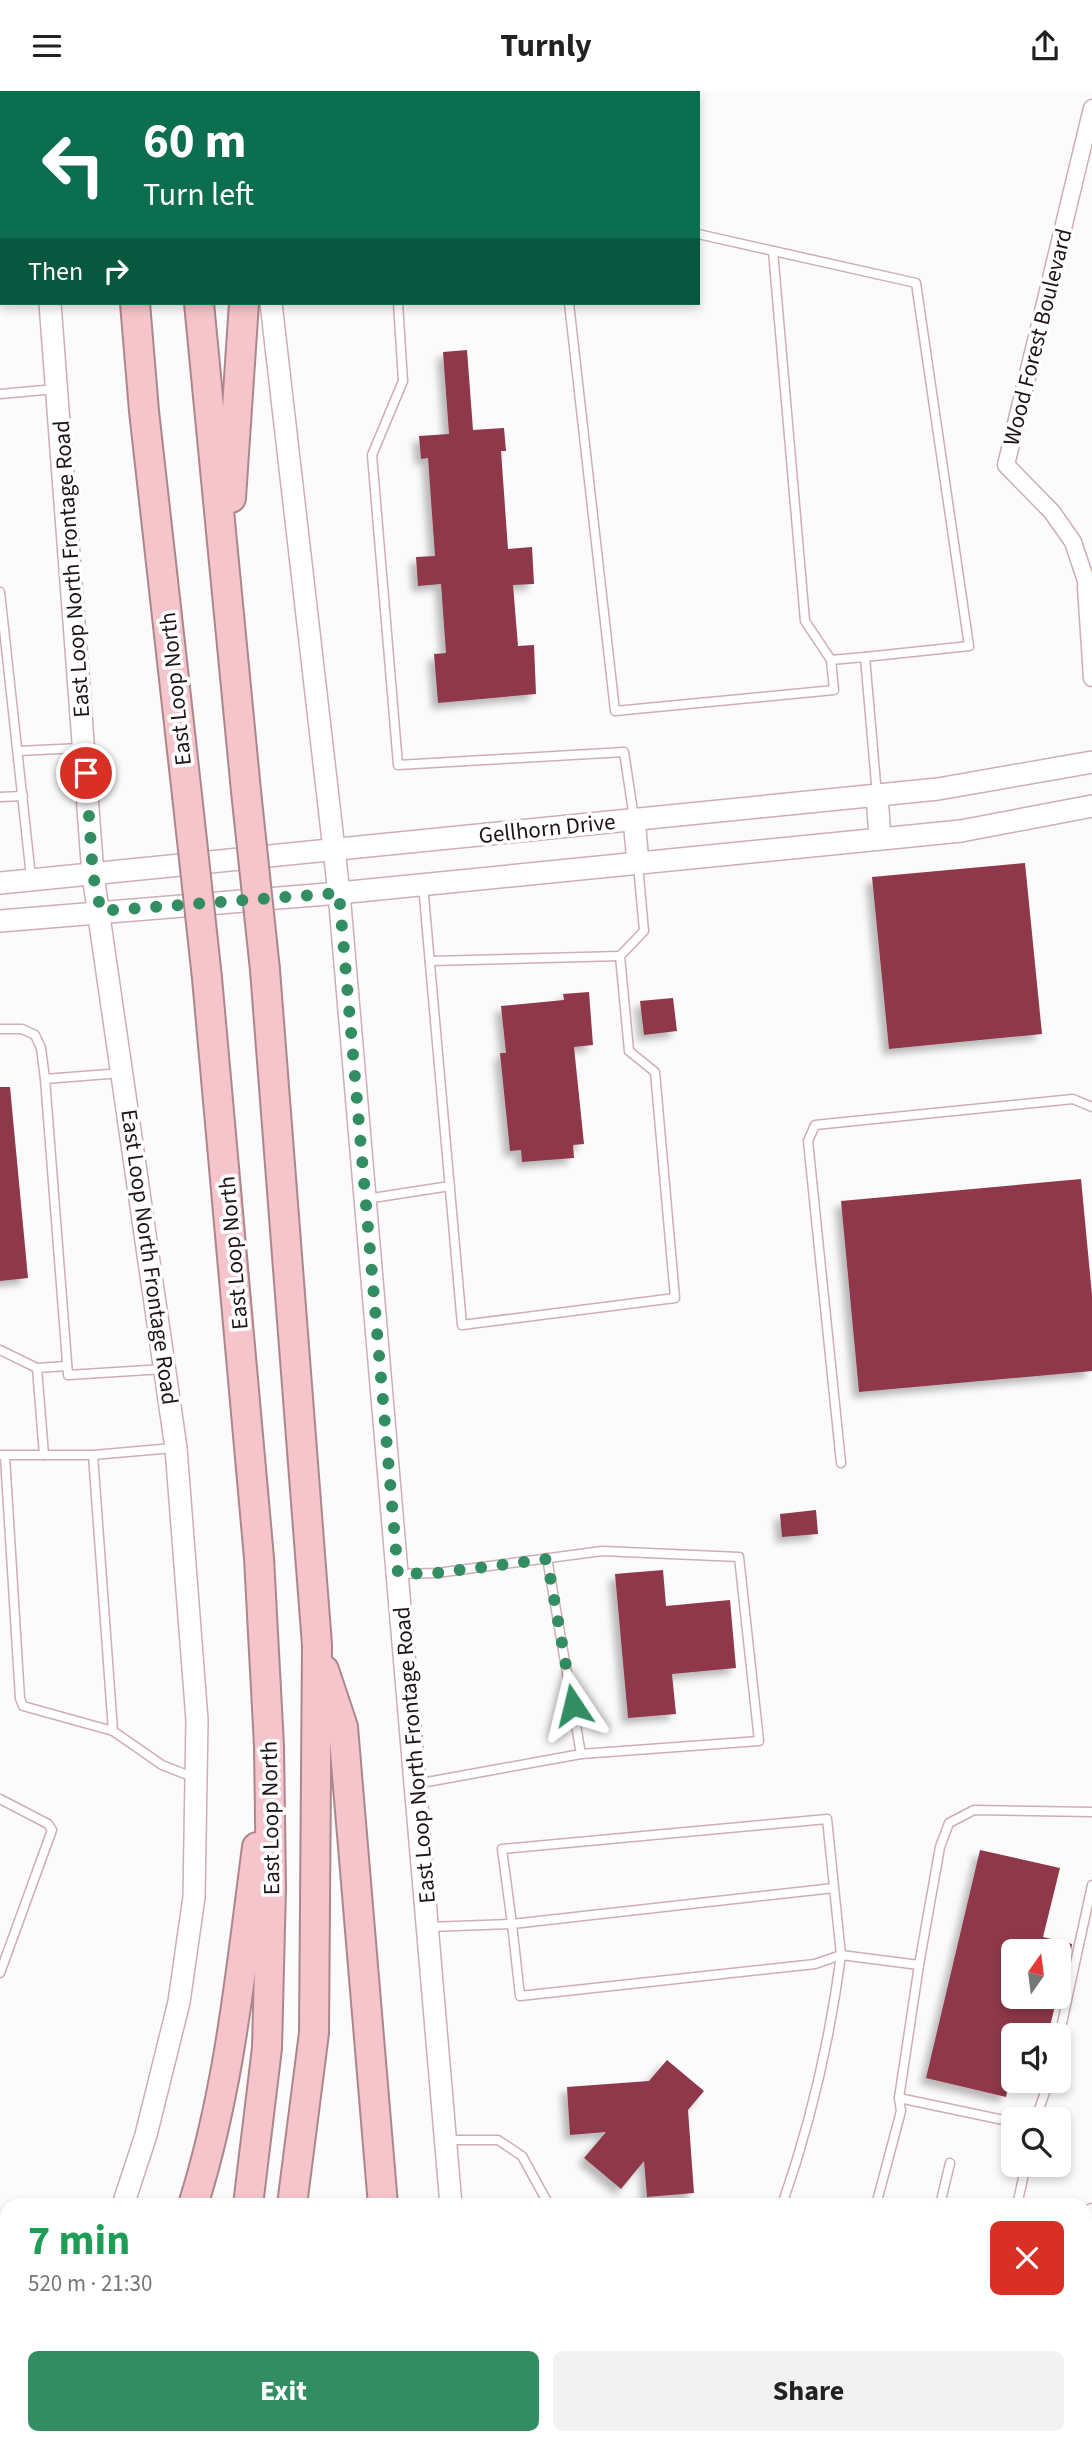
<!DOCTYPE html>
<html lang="en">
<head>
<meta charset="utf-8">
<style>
  body { margin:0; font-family:"Source Sans 3",sans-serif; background:#f2f2f2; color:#222; height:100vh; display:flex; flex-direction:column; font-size:26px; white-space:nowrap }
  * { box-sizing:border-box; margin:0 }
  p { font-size:23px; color:#767676 }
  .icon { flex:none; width:38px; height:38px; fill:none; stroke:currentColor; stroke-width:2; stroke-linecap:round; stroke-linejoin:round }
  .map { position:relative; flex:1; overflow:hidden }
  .panel { position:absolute; left:0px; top:2107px; width:1092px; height:247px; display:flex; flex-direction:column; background:#fff; border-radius:21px 21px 0 0; box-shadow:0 4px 10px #0003 }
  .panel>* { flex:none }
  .guide { position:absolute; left:0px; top:0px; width:700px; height:214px; box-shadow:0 4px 10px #0003; background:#0b6e4f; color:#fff; overflow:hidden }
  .needle { width:46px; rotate:14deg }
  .buttons { position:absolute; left:1001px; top:1848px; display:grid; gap:14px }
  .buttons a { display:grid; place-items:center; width:70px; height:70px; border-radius:10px; background:#fff; box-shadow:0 4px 10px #0003; font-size:35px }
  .pin { position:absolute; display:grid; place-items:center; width:60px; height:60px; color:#fff; margin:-30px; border:4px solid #fff; border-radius:50%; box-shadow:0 2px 7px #0007 }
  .me { position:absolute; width:77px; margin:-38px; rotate:350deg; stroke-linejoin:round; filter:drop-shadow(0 0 5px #0008) }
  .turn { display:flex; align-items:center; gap:24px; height:147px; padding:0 28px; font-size:32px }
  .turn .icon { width:91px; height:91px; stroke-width:2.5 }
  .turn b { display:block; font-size:49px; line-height:60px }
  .then { display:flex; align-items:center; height:66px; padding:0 28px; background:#0003; gap:14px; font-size:26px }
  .round { display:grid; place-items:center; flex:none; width:74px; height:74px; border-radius:10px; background:#f2f2f2 }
  .head { display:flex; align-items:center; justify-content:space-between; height:119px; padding:0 28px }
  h1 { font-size:42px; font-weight:700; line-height:52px; color:#1e9e55 }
  .action { display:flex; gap:14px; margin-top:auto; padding:14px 28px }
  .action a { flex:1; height:80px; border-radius:10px; background:#328d63; color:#fff; font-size:28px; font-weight:700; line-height:80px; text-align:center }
  .action a+a { background:#f2f2f2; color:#222 }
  header { display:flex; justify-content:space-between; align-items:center; height:91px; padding:0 28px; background:#fff; font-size:32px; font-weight:700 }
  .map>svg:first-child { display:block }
  .green { fill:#fadcdf }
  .building { fill:#8e384a; filter:url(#shadow) }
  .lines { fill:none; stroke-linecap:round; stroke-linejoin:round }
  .service-casing { stroke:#cfaeb2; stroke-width:11 }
  .minor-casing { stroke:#cfaeb2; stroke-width:19 }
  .secondary-casing { stroke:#cfaeb2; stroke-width:24 }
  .motorway-casing { stroke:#ab878c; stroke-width:32 }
  .service { stroke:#fff; stroke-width:8 }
  .minor { stroke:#fff; stroke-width:16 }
  .secondary { stroke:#fff; stroke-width:21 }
  .motorway { stroke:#f6c5cb; stroke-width:28 }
  .motorway-bridge-casing { stroke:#ab878c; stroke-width:32; stroke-linecap:butt }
  .motorway-bridge { stroke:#f6c5cb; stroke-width:28 }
  .route { stroke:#328d63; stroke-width:12; stroke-dasharray:0 21.6 }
  .labels { text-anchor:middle; stroke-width:7; stroke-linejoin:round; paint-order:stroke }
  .street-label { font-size:23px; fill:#201416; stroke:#fff }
</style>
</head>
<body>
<header><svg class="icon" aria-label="menu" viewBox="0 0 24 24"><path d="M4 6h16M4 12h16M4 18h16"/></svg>Turnly<svg class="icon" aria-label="share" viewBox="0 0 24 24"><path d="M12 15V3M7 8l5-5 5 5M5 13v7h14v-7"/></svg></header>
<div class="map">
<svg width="1092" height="2353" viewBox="0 0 1092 2353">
  <defs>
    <filter id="shadow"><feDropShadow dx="-6" dy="6" stdDeviation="3.5" flood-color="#0004"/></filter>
  </defs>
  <rect width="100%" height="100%" fill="#fbfbfb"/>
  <polygon class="green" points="290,2347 363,2347 363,2353 288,2353"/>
  <g class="building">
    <polygon points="467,259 473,339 504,337 506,360 501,360 508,458 532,456 534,493 513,494 518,555 534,554 536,603 438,612 434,563 446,562 441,493 418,495 416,466 435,465 428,367 421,368 419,345 449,343 443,261"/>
    <polygon points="1025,772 1042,943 889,958 872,786"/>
    <polygon points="589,901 593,954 574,956 584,1053 573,1054 574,1067 522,1071 521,1059 510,1060 500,962 506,962 501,915 564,909 563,903"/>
    <polygon points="673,907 677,940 644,944 640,910"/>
    <polygon points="0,996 10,996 28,1187 0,1190"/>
    <polygon points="1081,1088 1092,1204 1092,1280 859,1301 841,1110"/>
    <polygon points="816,1419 818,1443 782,1446 780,1423"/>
    <polygon points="663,1479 666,1515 730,1509 736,1577 672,1583 676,1623 628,1627 615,1483"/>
    <polygon points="980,1759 1060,1777 1043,1846 1072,1853 1071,1860 1013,1860 1013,1906 1057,1906 1048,1944 1013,1944 1013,1974 1006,2006 926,1987"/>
    <polygon points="667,1969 704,2000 688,2019 694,2102 647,2106 644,2070 621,2098 584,2067 606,2041 570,2044 567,1996 649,1990"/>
  </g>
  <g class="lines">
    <defs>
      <g id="service">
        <polyline points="0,134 2,134"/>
        <polyline points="698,143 916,192 969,555 865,566 877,704"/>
        <polyline points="773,160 805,530 831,569"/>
        <polyline points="398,212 403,290 372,364 398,674 624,661 634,727"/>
        <polyline points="569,212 615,620 834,599 831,569 865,566"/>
        <polyline points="0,303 55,298"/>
        <polyline points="0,501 31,786"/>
        <polyline points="18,660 81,657"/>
        <polyline points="0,706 23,705"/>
        <polyline points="423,794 462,1234 675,1207 655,981 629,960 620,865 644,840 638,774"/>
        <polyline points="430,870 620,865"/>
        <polyline points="0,938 22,938 35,944 41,957 45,988"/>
        <polyline points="121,982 45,988 68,1284 164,1278"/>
        <polyline points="366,1108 450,1095"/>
        <polyline points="0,1259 37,1277"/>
        <polyline points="1,1364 93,1364 173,1357"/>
        <polyline points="44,1364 37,1277 67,1275"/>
        <polyline points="93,1364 113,1640 162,1674 195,1687"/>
        <polyline points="5,1366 20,1607 23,1615 113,1640"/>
        <polyline points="841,1372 808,1050 815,1034 1073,1008 1092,1016"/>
        <polyline points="547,1467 581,1663"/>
        <polyline points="398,1483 437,1482 602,1460 739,1466 759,1650 581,1663 416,1693"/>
        <polyline points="0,1708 48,1733 52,1739 0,1882"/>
        <polyline points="429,1836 512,1833 502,1758 827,1728 841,1864 815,1873 520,1905 512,1833 834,1797"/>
        <polyline points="919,1874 899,2007 1013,2031"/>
        <polyline points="1059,1946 1092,1794"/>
        <polyline points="1021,2028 1038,2021 1049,1990"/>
        <polyline points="447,2049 498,2049 522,2065 549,2114"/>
        <path d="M782,2114C810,2034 830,1948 841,1864L919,1874L940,1756L949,1732L974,1719L1092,1721"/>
        <polyline points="876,2114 901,2020 899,2007"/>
        <polyline points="940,2114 950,2072"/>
        <polyline points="1017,2114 1026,2074"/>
        <polyline points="0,2136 7,2139"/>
        <polyline points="953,2347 954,2353"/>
        <polyline points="1079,2353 1080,2347"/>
      </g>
      <g id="minor">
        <polyline points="1092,17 1006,374 1052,421 1073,451 1092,508"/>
        <polyline points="1086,496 1092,587"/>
        <polyline points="1085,2152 1092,2121"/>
        <polyline points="1085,2339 1092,2341"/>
        <polyline points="612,2347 613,2353"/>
        <polyline points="682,2353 703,2347"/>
      </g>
      <g id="secondary">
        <polyline points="32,0 32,2"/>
        <polyline points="247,0 247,2"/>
        <polyline points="50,212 93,784 176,1357 197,1629 194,1806 179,1911 146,2044 123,2114"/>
        <polyline points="271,212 339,802 451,2114"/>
        <polyline points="877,704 880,748"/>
        <polyline points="634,728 638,772"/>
        <polyline points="0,792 938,698 1092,671"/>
        <polyline points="0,830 339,802 961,740 1092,715"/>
        <polyline points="462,2347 463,2353"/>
        <polyline points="483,2347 484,2353"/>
        <polyline points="0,2348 7,2338"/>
      </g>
      <g id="motorway">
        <polyline points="68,0 68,2"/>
        <polyline points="118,0 119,2"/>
        <polyline points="179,0 179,2"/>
        <polyline points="135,212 144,320 187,704"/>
        <polyline points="199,212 246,700"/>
        <polyline points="231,407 244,212"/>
        <polyline points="265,879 317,1554 314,1942 292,2114"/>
        <polyline points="207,887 259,1467 269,1655 271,1796 267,1957 248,2114"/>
        <polyline points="324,1579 343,1636 383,2114"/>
        <path d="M193,2114C230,1997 241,1877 257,1756"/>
        <polyline points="403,2347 404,2353"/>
        <polyline points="83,2353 86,2347"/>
        <polyline points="197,2353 198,2347"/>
        <polyline points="241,2353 243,2347"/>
      </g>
    </defs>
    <use href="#service" class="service-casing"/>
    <use href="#minor" class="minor-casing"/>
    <use href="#secondary" class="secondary-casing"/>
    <use href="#motorway" class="motorway-casing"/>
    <use href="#service" class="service"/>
    <use href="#minor" class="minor"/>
    <use href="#secondary" class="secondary"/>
    <use href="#motorway" class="motorway"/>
    <defs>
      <g id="motorway-bridge">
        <polyline points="246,700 265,879"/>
        <polyline points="187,704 207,887"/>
      </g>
    </defs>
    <use href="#motorway-bridge" class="motorway-bridge-casing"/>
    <use href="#motorway-bridge" class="motorway-bridge"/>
  </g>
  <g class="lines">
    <polyline class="route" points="86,682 93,784 101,820 339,802 398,1483 437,1482 547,1468 573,1614"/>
  </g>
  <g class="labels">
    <g class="street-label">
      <text transform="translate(1037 246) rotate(-76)" y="8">Wood Forest Boulevard</text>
      <text transform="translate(71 478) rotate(-94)" y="8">East Loop North Frontage Road</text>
      <text transform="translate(175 598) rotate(-96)" y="8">East Loop North</text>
      <text transform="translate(547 737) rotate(-6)" y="8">Gellhorn Drive</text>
      <text transform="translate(233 1162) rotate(-95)" y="8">East Loop North</text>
      <text transform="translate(150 1166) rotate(82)" y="8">East Loop North Frontage Road</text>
      <text transform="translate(414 1664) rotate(-95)" y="8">East Loop North Frontage Road</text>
      <text transform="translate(270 1727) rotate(-91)" y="8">East Loop North</text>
    </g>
  </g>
</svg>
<div class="buttons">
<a><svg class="needle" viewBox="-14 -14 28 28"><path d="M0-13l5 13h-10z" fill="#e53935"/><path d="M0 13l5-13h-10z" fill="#767676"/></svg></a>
<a><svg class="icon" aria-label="sound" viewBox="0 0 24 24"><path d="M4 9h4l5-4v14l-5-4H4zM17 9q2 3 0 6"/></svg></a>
<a><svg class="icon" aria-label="search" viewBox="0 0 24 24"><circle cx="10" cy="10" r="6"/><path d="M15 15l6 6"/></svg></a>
</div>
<div class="pin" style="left:86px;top:682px;background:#d93025"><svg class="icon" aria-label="arrive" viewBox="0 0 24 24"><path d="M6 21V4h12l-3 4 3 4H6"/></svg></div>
<svg class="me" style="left:573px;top:1614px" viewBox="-20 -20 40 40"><path d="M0-17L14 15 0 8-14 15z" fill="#328d63" stroke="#fff" stroke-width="4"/></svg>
<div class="guide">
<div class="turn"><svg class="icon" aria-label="left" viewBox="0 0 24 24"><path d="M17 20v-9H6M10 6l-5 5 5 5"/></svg><div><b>60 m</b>Turn left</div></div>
<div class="then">Then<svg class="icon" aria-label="right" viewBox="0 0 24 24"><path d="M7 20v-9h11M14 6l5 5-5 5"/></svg></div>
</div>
<section class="panel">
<div class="head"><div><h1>7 min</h1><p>520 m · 21:30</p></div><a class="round" style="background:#d93025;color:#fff"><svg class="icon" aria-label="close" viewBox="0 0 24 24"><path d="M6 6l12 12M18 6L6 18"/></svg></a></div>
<div class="action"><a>Exit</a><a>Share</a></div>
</section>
</div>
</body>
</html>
